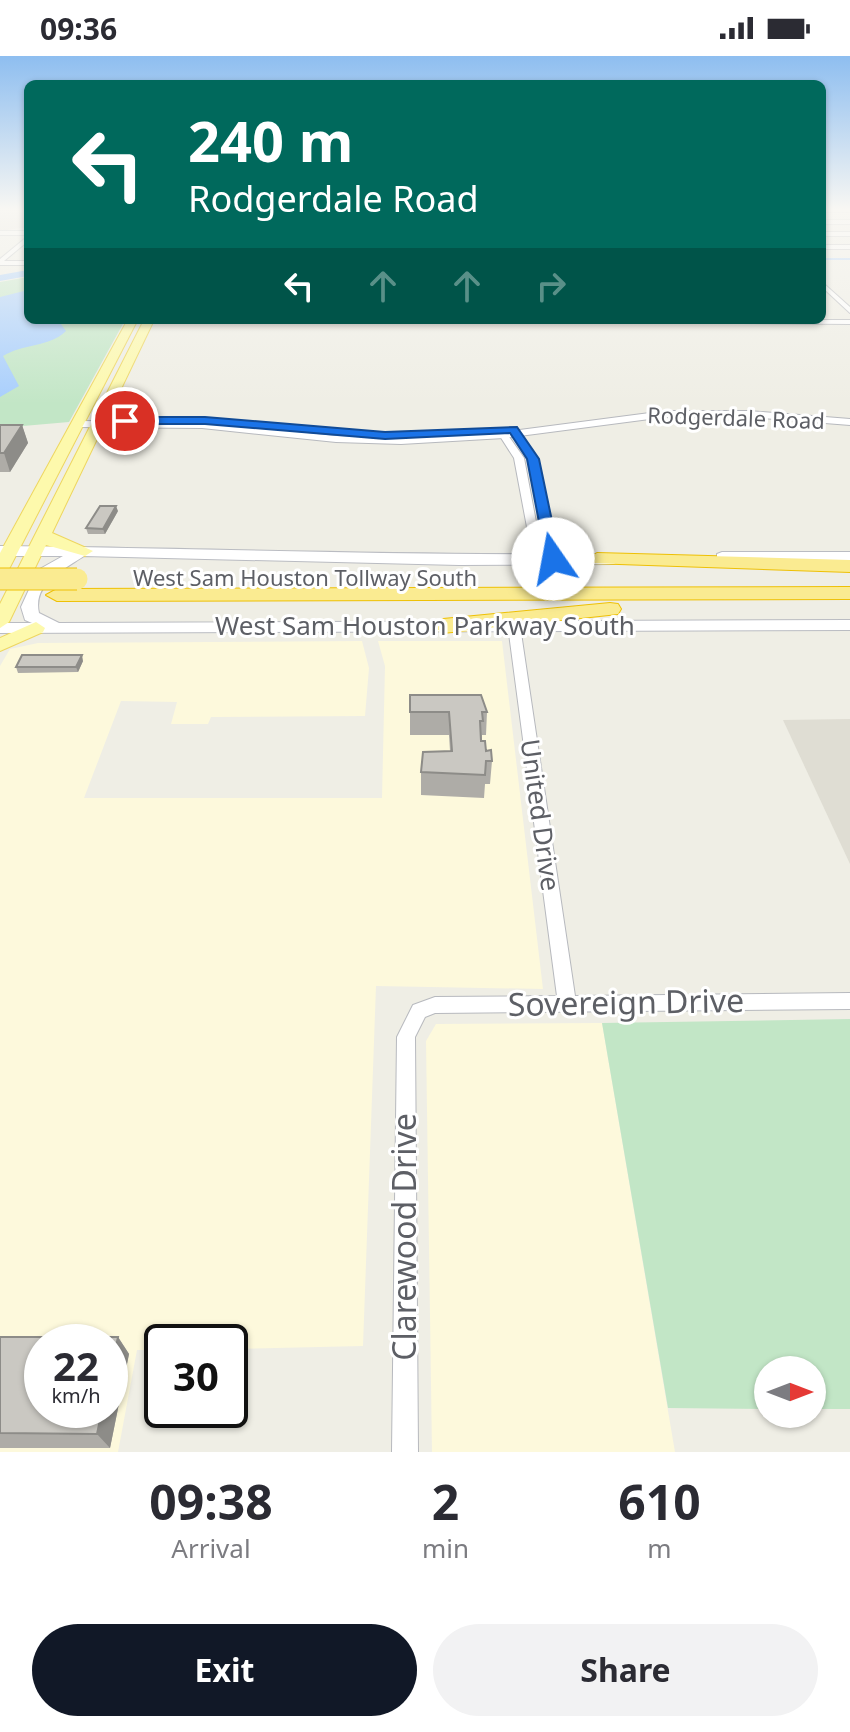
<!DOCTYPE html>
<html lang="en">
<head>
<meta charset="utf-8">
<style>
  body { margin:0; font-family:"Noto Sans",sans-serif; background:#f2f2f3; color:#2b2b33; height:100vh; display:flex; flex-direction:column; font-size:30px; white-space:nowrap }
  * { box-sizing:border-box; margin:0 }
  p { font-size:26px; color:#7c7c81 }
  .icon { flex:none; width:44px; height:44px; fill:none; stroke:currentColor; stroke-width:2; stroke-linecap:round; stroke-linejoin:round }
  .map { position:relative; height:1396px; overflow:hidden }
  .side { display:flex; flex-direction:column; background:#fff; flex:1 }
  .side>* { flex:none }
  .guide { position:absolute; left:24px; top:24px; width:802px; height:244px; border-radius:12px; box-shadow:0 2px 6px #0004; background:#00695c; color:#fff; overflow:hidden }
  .needle { width:52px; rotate:90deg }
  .controls { position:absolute; left:754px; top:1300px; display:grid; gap:16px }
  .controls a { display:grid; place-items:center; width:72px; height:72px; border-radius:50%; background:#fff; box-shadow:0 2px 6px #0004; font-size:40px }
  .speed { position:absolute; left:24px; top:1268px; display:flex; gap:16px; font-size:40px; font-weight:700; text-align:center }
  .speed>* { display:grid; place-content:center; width:104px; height:104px; border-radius:50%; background:#fff; box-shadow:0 2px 6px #0004; line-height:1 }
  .speed small { font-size:20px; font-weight:400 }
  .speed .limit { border:4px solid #111; border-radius:12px; background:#fff; color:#111 }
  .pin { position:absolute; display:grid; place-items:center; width:68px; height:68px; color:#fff; margin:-34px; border:4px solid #fff; border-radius:50%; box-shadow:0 2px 8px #0007 }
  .me { position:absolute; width:88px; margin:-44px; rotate:348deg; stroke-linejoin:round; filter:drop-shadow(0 0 6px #0008) }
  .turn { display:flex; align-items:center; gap:28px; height:168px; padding:0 32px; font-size:36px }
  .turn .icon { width:104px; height:104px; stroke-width:2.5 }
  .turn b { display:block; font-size:56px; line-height:68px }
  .lanes { display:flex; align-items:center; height:76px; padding:0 32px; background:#0003; justify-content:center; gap:40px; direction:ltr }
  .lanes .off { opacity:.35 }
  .eta { display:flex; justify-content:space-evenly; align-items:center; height:136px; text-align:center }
  .eta b { font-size:48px; font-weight:700; line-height:56px }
  .cta { display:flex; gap:16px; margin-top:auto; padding:16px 32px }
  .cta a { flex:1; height:92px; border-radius:48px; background:#111827; color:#fff; font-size:32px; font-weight:700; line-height:92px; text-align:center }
  .cta a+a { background:#f2f2f3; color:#2b2b33 }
  .status { display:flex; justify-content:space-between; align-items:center; height:56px; padding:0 40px; background:#fff; direction:ltr }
  .status svg { height:22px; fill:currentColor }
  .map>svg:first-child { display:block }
  .commercial { fill:#fdf9dc; fill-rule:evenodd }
  .education { fill:#dfddd3 }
  .green { fill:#c2e6c6 }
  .water { fill:#a7cefd }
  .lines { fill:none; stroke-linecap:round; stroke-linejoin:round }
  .stream { stroke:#a7cefd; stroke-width:2 }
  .river { fill:#a7cefd; fill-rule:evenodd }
  .minor-casing { stroke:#b7b9be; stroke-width:2 }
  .tertiary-casing { stroke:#b7b9be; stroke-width:2 }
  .secondary-casing { stroke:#babcc2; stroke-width:2 }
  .primary-casing { stroke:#eed65f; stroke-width:2 }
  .motorway-casing { stroke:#eec006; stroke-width:2 }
  .minor { fill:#fff; fill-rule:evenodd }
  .tertiary { fill:#fff; fill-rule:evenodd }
  .secondary { fill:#fff; fill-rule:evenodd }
  .primary { fill:#fdf9ac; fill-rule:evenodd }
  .motorway { fill:#faeb91; fill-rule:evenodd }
  .motorway-bridge-casing { stroke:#eec006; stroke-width:23; stroke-linecap:butt }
  .motorway-bridge { stroke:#faeb91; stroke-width:21 }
  .wall { fill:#aeaca7 }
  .shaded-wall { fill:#8d8c88 }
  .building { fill:#cac8c2; stroke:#8d8c88; stroke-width:2 }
  .route { fill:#1a73e8; stroke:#114b97; stroke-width:2 }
  .labels { text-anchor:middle; stroke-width:6; stroke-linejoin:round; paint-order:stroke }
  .far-street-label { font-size:22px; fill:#5d5f65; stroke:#fff }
  .street-label { font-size:26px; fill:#5d5f65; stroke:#fff }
  .near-street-label { font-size:32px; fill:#5d5f65; stroke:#fff }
</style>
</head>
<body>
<div class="status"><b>09:36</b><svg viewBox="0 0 49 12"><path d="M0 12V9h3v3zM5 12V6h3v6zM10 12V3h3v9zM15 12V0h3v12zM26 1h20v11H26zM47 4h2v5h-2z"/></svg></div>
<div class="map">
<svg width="850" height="1396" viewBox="0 0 850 1396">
  <rect width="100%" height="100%" fill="#efeee5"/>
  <g class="commercial">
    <path d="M362,585L369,612L365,660L211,661L208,668H171L177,646L121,645L84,742H382L385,610L378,585H502L543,933L376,930L363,1290L230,1293V1286H162V1294H137L118,1396H0V610L10,593L38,587ZM42,1286H110V1354H42Z"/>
    <polygon points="602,967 675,1396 432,1396 426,985 436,968"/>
  </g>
  <g class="education">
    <polygon points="0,152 28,152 28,171 0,175"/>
    <polygon points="850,663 850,808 783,664"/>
  </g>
  <g class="green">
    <polygon points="28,221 28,264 125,264 69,366 0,372 0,226"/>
    <polygon points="850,963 850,1353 812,1353 812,1314 768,1314 768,1353 668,1352 602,967"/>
  </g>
  <path class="water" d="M28,234V264H58L66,275C50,291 22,288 3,300L19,330L0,341V241Z"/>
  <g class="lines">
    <polyline class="stream" points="822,203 850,203"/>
    <polygon class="river" points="28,214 28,220 0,225 0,219"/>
    <defs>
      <g id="minor">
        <rect x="822" y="154" width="28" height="2"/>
        <rect x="822" y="164" width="28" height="4"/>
        <rect x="0" y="175" width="28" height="4"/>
        <rect x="822" y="176" width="28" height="4"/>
        <polygon points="28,180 28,185 4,205 28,205 28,209 0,209 0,203"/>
        <rect x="822" y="189" width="28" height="4"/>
        <polygon points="822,226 850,251 850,257 822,231"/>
        <polygon points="739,264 850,264 850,268 742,267"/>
        <polygon points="510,371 516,371 538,403 558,503 557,505 553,506 548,503 528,403 509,373"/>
        <polygon points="497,372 503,372 524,402 543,503 542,505 538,506 533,503 514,402 496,374"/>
        <polygon points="514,566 520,570 575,940 850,937 850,953 435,957 425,961 415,981 418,1396 392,1396 397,981 413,949 435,941 557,940 508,570"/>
      </g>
      <polygon id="tertiary" points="665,355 749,355 850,363 850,369 749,361 665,361 504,382 401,388 336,386 202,372 77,371 72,368 77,365 202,366 336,380 401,382 504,376"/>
      <g id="secondary">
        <path d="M0,490C205,492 409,500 614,498L622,503L614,508L459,509L84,500C65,513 32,527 39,557L59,567L850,564V574L0,577V567H32L25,564L21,551L38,514L63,500H0Z"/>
        <polygon points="722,496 850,496 850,506 717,504 717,498"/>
      </g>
      <g id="primary">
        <polygon points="144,264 154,264 52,477 93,495 85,500 46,489 9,566 0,572 0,548"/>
        <polygon points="127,265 136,267 9,513 0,518 0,497"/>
        <polygon points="36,566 45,572 43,576 0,595 0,582"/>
      </g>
      <g id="motorway">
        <polygon points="597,497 850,504 850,516 590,507 587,503"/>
        <polygon points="850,531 850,543 57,545 46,539 57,533"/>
        <polygon points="610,547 618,548 621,553 618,558 443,577 432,570 443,563"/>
      </g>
    </defs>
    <use href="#minor" class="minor-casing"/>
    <use href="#tertiary" class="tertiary-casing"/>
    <use href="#secondary" class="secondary-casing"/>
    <use href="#primary" class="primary-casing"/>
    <use href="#motorway" class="motorway-casing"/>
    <use href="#minor" class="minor"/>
    <use href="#tertiary" class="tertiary"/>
    <use href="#secondary" class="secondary"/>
    <use href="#primary" class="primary"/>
    <use href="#motorway" class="motorway"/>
    <defs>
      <polyline id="motorway-bridge" points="0,523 77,523"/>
    </defs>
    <use href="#motorway-bridge" class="motorway-bridge-casing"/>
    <use href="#motorway-bridge" class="motorway-bridge"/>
  </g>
  <g class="wall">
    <polygon points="0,369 22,369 28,387 10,416 0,416"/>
    <polygon points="118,455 105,478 88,478 86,472"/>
    <polygon points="83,605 78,616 18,617 16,611"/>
    <polygon points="410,656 487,656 486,679 482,679 482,685 492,705 490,728 485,728 484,742 421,739 421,716 450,695 449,679 410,679"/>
    <polygon points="0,1281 118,1281 129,1298 110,1392 0,1392"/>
  </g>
  <g class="shaded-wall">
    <polygon points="22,369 28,387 10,416 4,397"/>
    <polygon points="116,450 118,455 105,478 103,473"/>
    <polygon points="82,599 83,605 78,616 76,611"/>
    <polygon points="118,1281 129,1298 110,1392 97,1378 102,1354 110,1354 110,1319"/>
  </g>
  <g class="building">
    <polygon points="0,369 22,369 4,397 0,397"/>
    <polygon points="100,450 116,450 103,473 86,472"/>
    <polygon points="22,599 82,599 76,611 16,611"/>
    <polygon points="410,639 481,639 487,656 482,656 483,665 480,665 481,685 485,685 486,695 491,694 492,705 486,705 485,719 421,716 423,696 452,695 449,656 410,656"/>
    <polygon points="0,1281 118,1281 110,1319 110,1286 42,1286 42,1354 102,1354 97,1378 0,1377"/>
  </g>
  <linearGradient id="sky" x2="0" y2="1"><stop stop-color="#8ebef0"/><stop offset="0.44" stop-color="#f8f7f3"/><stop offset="1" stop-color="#f8f7f3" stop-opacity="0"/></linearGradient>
  <rect width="850" height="348" fill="url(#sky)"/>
  <polygon class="route" points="205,361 385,376 517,371 539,403 560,503 553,507 546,503 527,403 510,377 385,383 205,368 125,368 120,365 125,361"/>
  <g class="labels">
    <g class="far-street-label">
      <text transform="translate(736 362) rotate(2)" y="8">Rodgerdale Road</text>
      <text x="305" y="530">West Sam Houston Tollway South</text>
    </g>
    <g class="street-label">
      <text x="425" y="579">West Sam Houston Parkway South</text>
      <text transform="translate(540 759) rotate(82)" y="9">United Drive</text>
    </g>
    <g class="near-street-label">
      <text transform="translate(626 947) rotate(-1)" y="11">Sovereign Drive</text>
      <text transform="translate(405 1181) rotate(-90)" y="11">Clarewood Drive</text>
    </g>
  </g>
</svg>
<div class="controls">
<a><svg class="needle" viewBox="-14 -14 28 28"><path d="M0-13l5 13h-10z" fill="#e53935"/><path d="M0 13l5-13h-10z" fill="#7c7c81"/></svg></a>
</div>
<div class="speed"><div>22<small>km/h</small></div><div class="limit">30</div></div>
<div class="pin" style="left:125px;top:365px;background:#d93025"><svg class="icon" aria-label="arrive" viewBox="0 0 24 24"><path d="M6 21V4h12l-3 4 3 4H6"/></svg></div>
<svg class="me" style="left:553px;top:503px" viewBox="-20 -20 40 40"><circle r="19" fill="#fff"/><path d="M0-13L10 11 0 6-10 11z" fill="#1a73e8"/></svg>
<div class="guide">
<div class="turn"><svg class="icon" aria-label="left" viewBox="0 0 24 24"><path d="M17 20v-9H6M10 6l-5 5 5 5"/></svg><div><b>240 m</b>Rodgerdale Road</div></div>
<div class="lanes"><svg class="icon" aria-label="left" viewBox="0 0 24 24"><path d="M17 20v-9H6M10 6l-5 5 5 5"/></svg><svg class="icon off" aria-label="ahead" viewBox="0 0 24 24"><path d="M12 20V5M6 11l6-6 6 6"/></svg><svg class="icon off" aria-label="ahead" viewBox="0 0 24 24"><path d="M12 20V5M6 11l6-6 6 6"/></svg><svg class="icon off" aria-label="right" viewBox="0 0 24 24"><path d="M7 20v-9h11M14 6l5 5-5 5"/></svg></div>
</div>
</div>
<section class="side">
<div class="eta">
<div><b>09:38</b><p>Arrival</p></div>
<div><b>2</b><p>min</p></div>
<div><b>610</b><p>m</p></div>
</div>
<div class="cta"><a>Exit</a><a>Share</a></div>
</section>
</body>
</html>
